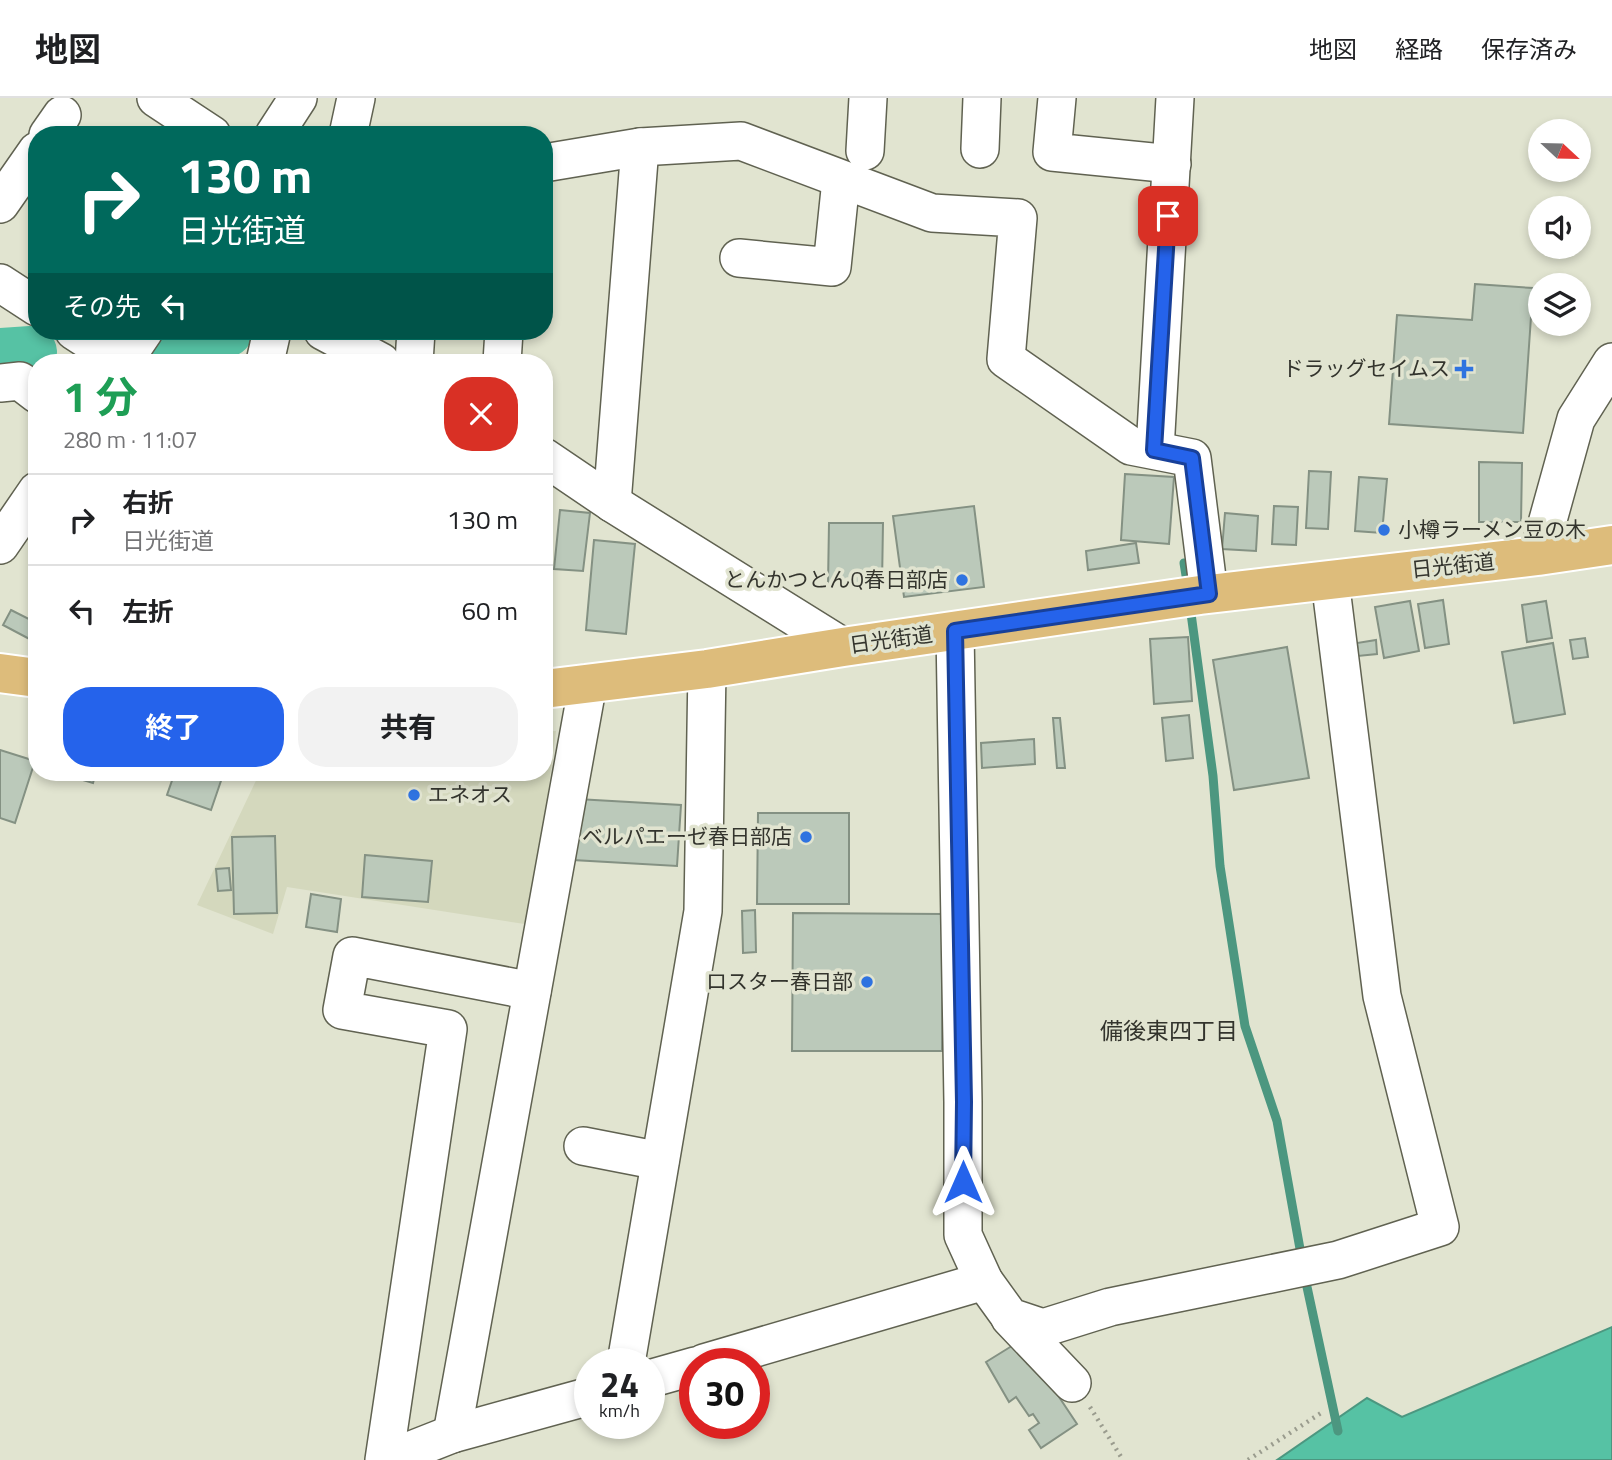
<!DOCTYPE html>
<html lang="ja">
<head>
<meta charset="utf-8">
<style>
  body { margin:0; font-family:"Titillium Web","Noto Sans JP",sans-serif; background:#f2f2f2; color:#202124; height:100vh; display:flex; flex-direction:column; font-size:26px; white-space:nowrap }
  * { box-sizing:border-box; margin:0 }
  p { font-size:23px; color:#757577 }
  .icon { flex:none; width:38px; height:38px; fill:none; stroke:currentColor; stroke-width:2; stroke-linecap:round; stroke-linejoin:round }
  .map { position:relative; flex:1; overflow:hidden }
  .side { position:absolute; left:28px; top:256px; width:525px; height:427px; display:flex; flex-direction:column; background:#fff; border-radius:28px; box-shadow:0 4px 10px #0003 }
  .side>* { flex:none }
  .hud { position:absolute; left:28px; top:28px; width:525px; height:214px; border-radius:28px; box-shadow:0 4px 10px #0003; background:#00695c; color:#fff; overflow:hidden }
  .needle { width:46px; rotate:112deg }
  .fabs { position:absolute; left:1528px; top:21px; display:grid; gap:14px }
  .fabs a { display:grid; place-items:center; width:63px; height:63px; border-radius:50%; background:#fff; box-shadow:0 4px 10px #0003; font-size:35px }
  .speed { position:absolute; left:574px; top:1250px; display:flex; gap:14px; font-size:35px; font-weight:700; text-align:center }
  .speed>* { display:grid; place-content:center; width:91px; height:91px; border-radius:50%; background:#fff; box-shadow:0 4px 10px #0003; line-height:1 }
  .speed small { font-size:18px; font-weight:400 }
  .speed .limit { border:10px solid #d22; background:#fff; color:#111 }
  .pin { position:absolute; display:grid; place-items:center; width:60px; height:60px; color:#fff; margin:-30px; border-radius:14px; box-shadow:0 4px 10px #0006 }
  .me { position:absolute; width:77px; margin:-38px; rotate:0deg; stroke-linejoin:round; filter:drop-shadow(0 0 5px #0008) }
  .turn { display:flex; align-items:center; gap:24px; height:147px; padding:0 35px; font-size:32px }
  .turn .icon { width:91px; height:91px; stroke-width:2.5 }
  .turn b { display:block; font-size:49px; line-height:60px }
  .then { display:flex; align-items:center; height:66px; padding:0 35px; background:#0003; gap:14px; font-size:26px }
  .round { display:grid; place-items:center; flex:none; width:74px; height:74px; border-radius:28px; background:#f2f2f2 }
  .overview { display:flex; align-items:center; justify-content:space-between; height:119px; padding:0 35px }
  h1 { font-size:42px; font-weight:700; line-height:52px; color:#1e9e55 }
  .cta { display:flex; gap:14px; margin-top:auto; padding:14px 35px }
  .cta a { flex:1; height:80px; border-radius:28px; background:#2563eb; color:#fff; font-size:28px; font-weight:700; line-height:80px; text-align:center }
  .cta a+a { background:#f2f2f2; color:#202124 }
  ul { padding:0; list-style:none }
  li { display:flex; align-items:center; gap:21px; height:91px; padding:0 35px; border-top:2px solid #e0e0e0 }
  li div { flex:1 }
  li b { display:block; font-size:26px }
  li em { font-style:normal }
  header { display:flex; align-items:center; gap:42px; box-sizing:border-box; height:98px; padding:0 35px; background:#fff; border-bottom:2px solid #e0e0e0 }
  header strong { font-size:33px }
  nav { display:flex; gap:38px; margin-inline-start:auto; font-size:24px }
  .map>svg:first-child { display:block }
  .built { fill:#d4d8bd }
  .water { fill:#56c2a4; stroke:#4c9780; stroke-width:2 }
  .lines { fill:none; stroke-linecap:round; stroke-linejoin:round }
  .stream { stroke:#4c9780; stroke-width:9 }
  .river { stroke:#56c2a4; stroke-width:52 }
  .building { fill:#bbc9ba; stroke:#849183; stroke-width:2 }
  .minor-casing { stroke:#606251; stroke-width:40 }
  .highway-casing { stroke:#fff; stroke-width:42 }
  .path { stroke:#9a9c8e; stroke-width:4.5; stroke-dasharray:2 5; stroke-linecap:butt }
  .minor { stroke:#fff; stroke-width:37 }
  .highway { stroke:#ddbc7b; stroke-width:38 }
  .route-casing { stroke:#184099; stroke-width:18 }
  .route { stroke:#2563eb; stroke-width:12 }
  .poi-dot { fill:#2f73e0; stroke:#e1e4d0; stroke-width:2.5 }
  .labels { text-anchor:middle; stroke-width:7; stroke-linejoin:round; paint-order:stroke }
  .poi-label { font-size:21px; fill:#33342d; stroke:#e1e4d0; text-anchor:end }
  .street-label { font-size:21px; fill:#33342d; stroke:#e1e4d0 }
  .neighbourhood-label { font-size:23px; fill:#33342d; stroke:#e1e4d0 }
</style>
</head>
<body>
<header>
<strong>地図</strong>
<nav><a>地図</a><a>経路</a><a>保存済み</a></nav>
</header>
<div class="map">
<svg width="1612" height="1362" viewBox="0 0 1612 1362">
  <rect width="100%" height="100%" fill="#e1e4d0"/>
  <polygon class="built" points="544,633 556,633 531,827 287,789 273,836 197,807 260,674 544,674"/>
  <polygon class="water" points="1612,1229 1612,1362 1277,1362 1367,1300 1402,1319"/>
  <g class="lines">
    <g class="stream">
      <polyline points="1184,465 1188,490"/>
      <polyline points="1190,508 1213,678 1220,768 1245,928 1277,1023 1302,1162"/>
      <polyline points="1304,1175 1338,1333"/>
    </g>
    <g class="river">
      <polyline points="174,244 207,242 227,233"/>
      <polyline points="0,256 31,254"/>
    </g>
  </g>
  <g class="building">
    <polygon points="1475,186 1533,190 1523,335 1389,326 1397,217 1472,222"/>
    <polygon points="1479,364 1522,365 1521,424 1479,424"/>
    <polygon points="1309,373 1331,374 1328,431 1306,430"/>
    <polygon points="1125,376 1174,379 1169,446 1121,442"/>
    <polygon points="1359,379 1387,381 1382,435 1355,433"/>
    <polygon points="974,408 984,489 904,499 893,418"/>
    <polygon points="1274,408 1298,409 1296,447 1272,446"/>
    <polygon points="560,412 590,415 583,473 554,471"/>
    <polygon points="1225,415 1258,418 1256,453 1222,451"/>
    <polygon points="829,425 883,425 882,487 828,487"/>
    <polygon points="594,442 635,446 626,536 586,532"/>
    <polygon points="1136,445 1139,465 1088,472 1086,453"/>
    <polygon points="1443,502 1449,546 1425,550 1418,506"/>
    <polygon points="1410,503 1419,553 1384,560 1375,509"/>
    <polygon points="1546,503 1552,540 1527,544 1522,507"/>
    <polygon points="11,512 37,525 37,545 3,527"/>
    <polygon points="1188,539 1192,603 1154,606 1150,541"/>
    <polygon points="1585,540 1588,559 1573,561 1570,542"/>
    <polygon points="1376,542 1377,556 1358,558 1357,545"/>
    <polygon points="1553,545 1565,616 1514,625 1502,554"/>
    <polygon points="1287,549 1309,680 1234,692 1213,562"/>
    <polygon points="1189,617 1193,660 1166,663 1162,620"/>
    <polygon points="1053,620 1060,620 1065,670 1057,670"/>
    <polygon points="1034,641 1035,666 982,670 981,645"/>
    <polygon points="0,652 35,663 15,725 0,720"/>
    <polygon points="67,674 96,674 93,685 66,677"/>
    <polygon points="119,674 162,674 161,681"/>
    <polygon points="175,674 224,674 211,712 167,697"/>
    <polygon points="577,701 681,707 677,768 573,762"/>
    <polygon points="758,715 849,715 849,806 757,806"/>
    <polygon points="275,738 277,815 234,816 232,739"/>
    <polygon points="365,757 432,763 428,804 362,799"/>
    <polygon points="229,770 231,792 218,793 216,771"/>
    <polygon points="311,796 341,801 337,834 306,829"/>
    <polygon points="755,812 756,854 743,855 742,813"/>
    <polygon points="793,815 943,816 942,953 792,953"/>
    <polygon points="1015,1246 1027,1265 1033,1260 1077,1326 1041,1350 1029,1332 1039,1325 1033,1316 1029,1318 1016,1299 1009,1304 986,1264"/>
  </g>
  <g class="lines">
    <defs>
      <g id="minor">
        <polyline points="156,0 212,37"/>
        <polyline points="1057,0 1052,54 1172,66"/>
        <polyline points="48,37 62,17"/>
        <polyline points="274,37 298,0"/>
        <polyline points="348,37 356,0"/>
        <polyline points="980,51 982,0"/>
        <polyline points="865,53 868,0"/>
        <polyline points="544,65 640,49 741,43 932,115 1018,120 1006,261 1131,348 1192,360 1209,496"/>
        <polyline points="0,106 37,53"/>
        <polyline points="739,160 832,169 841,82"/>
        <polyline points="0,185 37,209"/>
        <polyline points="74,233 122,264"/>
        <polyline points="323,233 381,264"/>
        <polyline points="123,264 144,233"/>
        <polyline points="265,264 272,233"/>
        <polyline points="414,264 416,233"/>
        <polyline points="502,264 504,233"/>
        <polyline points="0,285 20,283 37,296"/>
        <polyline points="1155,352 1175,0"/>
        <polyline points="544,359 612,405 843,549"/>
        <polyline points="612,405 640,49"/>
        <polyline points="0,447 37,393"/>
        <polyline points="1538,458 1576,321 1612,264"/>
        <polyline points="955,533 963,1004 963,1137 984,1183 1010,1219 1043,1230 1110,1209 1338,1162 1440,1129 1382,898 1330,482"/>
        <polyline points="583,1048 660,1063"/>
        <polyline points="1010,1220 1072,1285"/>
        <polyline points="626,1265 703,813 707,571"/>
        <polyline points="704,1265 984,1183"/>
        <polyline points="649,1281 695,1268"/>
        <polyline points="452,1336 588,585"/>
        <polyline points="384,1362 448,931 342,912 352,858 532,893"/>
        <polyline points="386,1362 452,1336 590,1298"/>
      </g>
      <g id="highway">
        <polyline points="0,575 37,580"/>
        <polyline points="544,591 707,571 843,549 1200,497 1538,458 1612,447"/>
      </g>
    </defs>
    <use href="#minor" class="minor-casing"/>
    <use href="#highway" class="highway-casing"/>
    <g class="path">
      <polyline points="1090,1309 1123,1362"/>
      <polyline points="1248,1362 1321,1315"/>
    </g>
    <use href="#minor" class="minor"/>
    <use href="#highway" class="highway"/>
  </g>
  <g class="lines">
    <defs>
      <polyline id="route" points="963,1084 964,1004 955,533 1209,496 1192,360 1154,352 1168,118"/>
    </defs>
    <use href="#route" class="route-casing"/>
    <use href="#route" class="route"/>
  </g>
  <g class="poi-dot">
    <path d="M1460.5 260.5h7v7h7v7h-7v7h-7v-7h-7v-7h7z"/>
    <circle cx="1384" cy="432" r="7"/>
    <circle cx="962" cy="482" r="7"/>
    <circle cx="414" cy="697" r="7"/>
    <circle cx="806" cy="739" r="7"/>
    <circle cx="867" cy="884" r="7"/>
  </g>
  <g class="labels">
    <g class="poi-label">
      <text x="1450" y="278">ドラッグセイムス</text>
      <text x="1398" y="439" text-anchor="start">小樽ラーメン豆の木</text>
      <text x="948" y="489">とんかつとんQ春日部店</text>
      <text x="428" y="704" text-anchor="start">エネオス</text>
      <text x="792" y="746">ベルパエーゼ春日部店</text>
      <text x="853" y="891">ロスター春日部</text>
    </g>
    <g class="street-label">
      <text transform="translate(1453 468) rotate(-6)" y="7">日光街道</text>
      <text transform="translate(891 542) rotate(-8)" y="7">日光街道</text>
    </g>
    <g class="neighbourhood-label">
      <text x="1169" y="941">備後東四丁目</text>
    </g>
  </g>
</svg>
<div class="fabs">
<a><svg class="needle" viewBox="-14 -14 28 28"><path d="M0-13l5 13h-10z" fill="#e53935"/><path d="M0 13l5-13h-10z" fill="#757577"/></svg></a>
<a><svg class="icon" aria-label="sound" viewBox="0 0 24 24"><path d="M4 9h4l5-4v14l-5-4H4zM17 9q2 3 0 6"/></svg></a>
<a><svg class="icon" aria-label="layers" viewBox="0 0 24 24"><path d="M12 4l9 5-9 5-9-5zM3 14l9 5 9-5"/></svg></a>
</div>
<div class="speed"><div>24<small>km/h</small></div><div class="limit">30</div></div>
<div class="pin" style="left:1168px;top:118px;background:#d93025"><svg class="icon" aria-label="arrive" viewBox="0 0 24 24"><path d="M6 21V4h12l-3 4 3 4H6"/></svg></div>
<svg class="me" style="left:963px;top:1084px" viewBox="-20 -20 40 40"><path d="M0-17L14 15 0 8-14 15z" fill="#2563eb" stroke="#fff" stroke-width="4"/></svg>
<div class="hud">
<div class="turn"><svg class="icon" aria-label="right" viewBox="0 0 24 24"><path d="M7 20v-9h11M14 6l5 5-5 5"/></svg><div><b>130 m</b>日光街道</div></div>
<div class="then">その先<svg class="icon" aria-label="left" viewBox="0 0 24 24"><path d="M17 20v-9H6M10 6l-5 5 5 5"/></svg></div>
</div>
<section class="side">
<div class="overview"><div><h1>1 分</h1><p>280 m · 11:07</p></div><a class="round" style="background:#d93025;color:#fff"><svg class="icon" aria-label="close" viewBox="0 0 24 24"><path d="M6 6l12 12M18 6L6 18"/></svg></a></div>
<ul>
<li><svg class="icon" aria-label="right" viewBox="0 0 24 24"><path d="M7 20v-9h11M14 6l5 5-5 5"/></svg><div><b>右折</b><p>日光街道</p></div><em>130 m</em></li>
<li><svg class="icon" aria-label="left" viewBox="0 0 24 24"><path d="M17 20v-9H6M10 6l-5 5 5 5"/></svg><div><b>左折</b></div><em>60 m</em></li>
</ul>
<div class="cta"><a>終了</a><a>共有</a></div>
</section>
</div>
</body>
</html>
